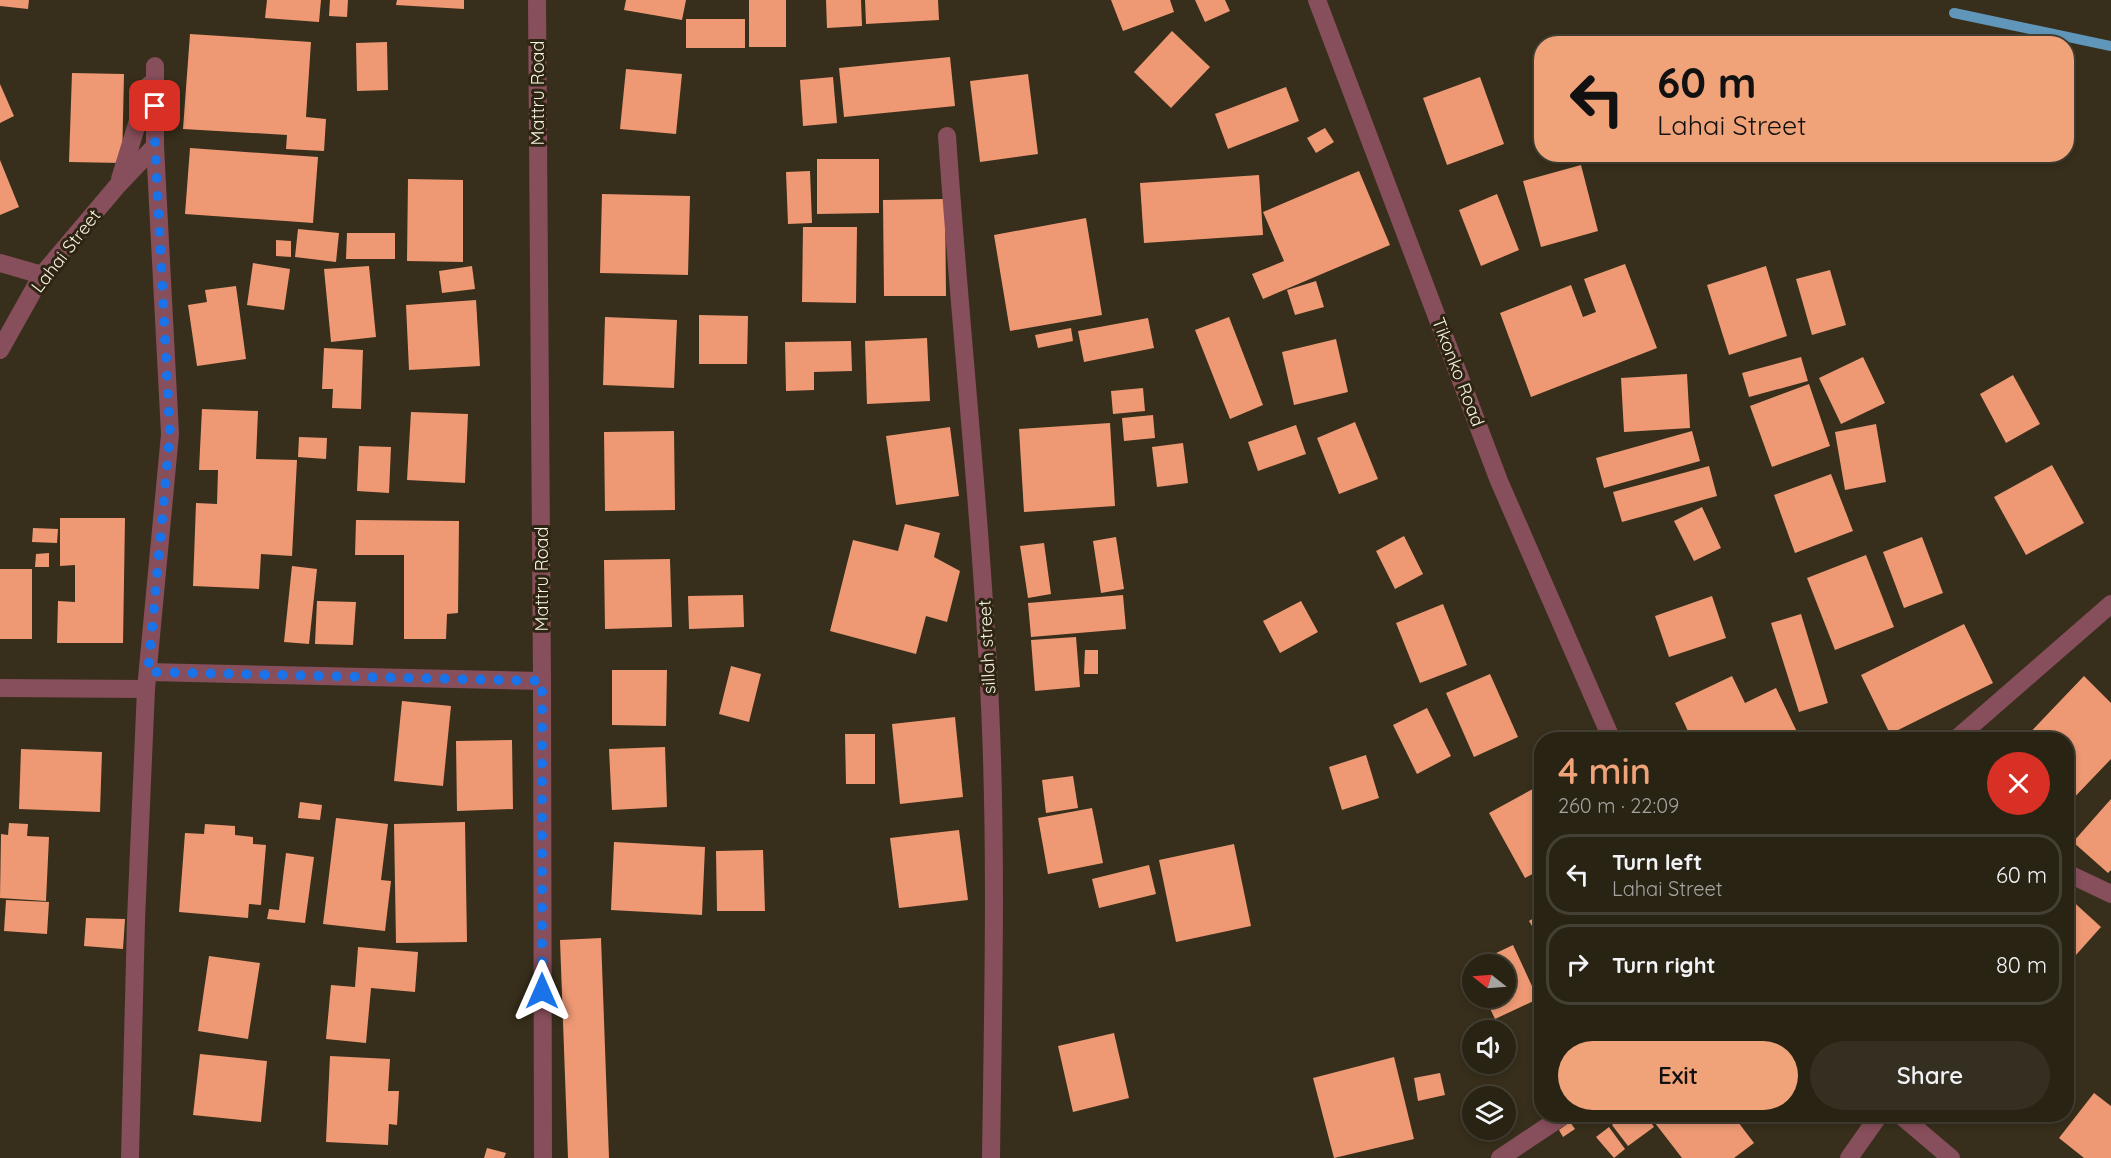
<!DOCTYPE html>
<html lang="en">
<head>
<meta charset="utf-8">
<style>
  body { margin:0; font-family:Quicksand,sans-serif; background:#352f22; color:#f1f3f6; height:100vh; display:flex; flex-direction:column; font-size:22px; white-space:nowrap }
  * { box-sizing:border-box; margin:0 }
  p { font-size:20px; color:#a5a4a0 }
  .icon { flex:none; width:33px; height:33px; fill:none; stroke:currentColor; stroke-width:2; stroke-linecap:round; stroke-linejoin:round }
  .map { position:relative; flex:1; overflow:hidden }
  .drawer { position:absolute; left:1534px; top:732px; width:540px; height:390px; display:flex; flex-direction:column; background:#292314; border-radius:24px; box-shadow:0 3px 9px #0003,0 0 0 2px #454034 }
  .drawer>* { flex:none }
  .hud { position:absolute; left:1534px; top:36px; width:540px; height:126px; border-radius:24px; box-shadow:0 3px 9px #0003,0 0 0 2px #454034; background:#f0a279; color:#111; overflow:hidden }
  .needle { width:39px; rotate:287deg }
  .tools { position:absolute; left:1462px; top:954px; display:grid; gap:12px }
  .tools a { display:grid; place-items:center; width:54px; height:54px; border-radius:50%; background:#292314; box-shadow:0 3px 9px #0003,0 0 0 2px #454034; font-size:30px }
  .pin { position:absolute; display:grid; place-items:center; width:51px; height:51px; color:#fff; margin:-26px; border-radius:12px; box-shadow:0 3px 9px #0006 }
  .me { position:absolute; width:66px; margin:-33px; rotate:0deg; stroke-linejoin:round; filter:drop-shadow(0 0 4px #0008) }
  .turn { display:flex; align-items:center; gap:21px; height:126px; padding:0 24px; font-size:27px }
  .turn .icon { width:78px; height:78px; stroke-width:2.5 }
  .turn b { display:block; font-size:42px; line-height:51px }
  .round { display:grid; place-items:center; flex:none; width:63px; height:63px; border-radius:32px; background:#352f22 }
  .summary { display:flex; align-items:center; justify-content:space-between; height:102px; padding:0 24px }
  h1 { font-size:36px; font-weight:600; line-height:45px; color:#f0a279 }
  .cta { display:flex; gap:12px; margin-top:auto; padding:12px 24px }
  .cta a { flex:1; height:69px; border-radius:36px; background:#f0a279; color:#111; font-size:24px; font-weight:600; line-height:69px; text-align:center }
  .cta a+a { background:#352f22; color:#f1f3f6 }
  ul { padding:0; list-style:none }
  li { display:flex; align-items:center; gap:18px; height:81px; margin:0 12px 9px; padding:0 12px; border:3px solid #454034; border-radius:24px }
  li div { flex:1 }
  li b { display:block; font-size:22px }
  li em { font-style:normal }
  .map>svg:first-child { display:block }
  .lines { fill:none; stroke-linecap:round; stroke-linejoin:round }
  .stream { stroke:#5f96b9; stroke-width:10 }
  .building { fill:#ee9974 }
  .minor { stroke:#874e5b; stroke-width:18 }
  .route { stroke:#1a73e8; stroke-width:10; stroke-dasharray:0 18 }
  .labels { text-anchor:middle; stroke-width:6; stroke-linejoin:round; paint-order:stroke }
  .street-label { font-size:18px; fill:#f5f1e4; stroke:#2d2512 }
</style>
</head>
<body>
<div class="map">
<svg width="2111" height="1158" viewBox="0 0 2111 1158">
  <rect width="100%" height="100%" fill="#372f1b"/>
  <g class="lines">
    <polyline class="stream" points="1954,13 2111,46"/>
  </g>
  <g class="building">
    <polygon points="0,0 29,0 28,9 0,6"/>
    <polygon points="267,0 321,0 319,22 265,18"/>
    <polygon points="330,0 348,0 347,17 329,16"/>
    <polygon points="397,0 464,0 464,9 396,5"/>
    <polygon points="626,0 686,0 682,20 624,10"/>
    <rect x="749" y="0" width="37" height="47"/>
    <polygon points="826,0 861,0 862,26 827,28"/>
    <polygon points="865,0 938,0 939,20 866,24"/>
    <polygon points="1111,0 1170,0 1174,12 1123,31"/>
    <polygon points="1195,0 1225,0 1230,11 1205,22"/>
    <rect x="686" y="19" width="59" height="29"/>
    <polygon points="1172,31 1210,67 1171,108 1134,72"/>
    <polygon points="190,34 311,42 306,117 326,119 324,151 286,149 287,135 183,129"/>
    <polygon points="387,42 388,90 357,91 356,43"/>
    <polygon points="950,57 955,106 844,117 839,68"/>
    <polygon points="626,69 682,74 676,134 620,129"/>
    <polygon points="72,73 124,74 122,163 69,162"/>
    <polygon points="1028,74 1038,154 980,162 970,81"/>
    <polygon points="833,77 837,123 803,126 800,80"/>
    <polygon points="1480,77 1504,144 1447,165 1423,98"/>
    <polygon points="0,84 14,116 0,123"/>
    <polygon points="1286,87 1299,121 1228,149 1215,114"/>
    <polygon points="1325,128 1334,142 1316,153 1307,138"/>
    <polygon points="190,148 318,157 313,223 185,214"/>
    <polygon points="817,159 879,159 879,213 817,214"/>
    <polygon points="0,160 19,207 0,215"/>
    <polygon points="1581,165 1598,231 1541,247 1523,181"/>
    <polygon points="810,171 812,223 788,224 786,172"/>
    <polygon points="1359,171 1390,245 1263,299 1252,274 1284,261 1263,212"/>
    <polygon points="1259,175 1263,235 1144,243 1140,183"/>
    <polygon points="408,179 463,180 463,262 407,261"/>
    <polygon points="602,194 690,196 688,275 600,273"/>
    <polygon points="1497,194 1519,250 1481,266 1459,210"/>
    <polygon points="945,199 946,296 884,296 883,200"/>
    <polygon points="1086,218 1102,315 1010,331 994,235"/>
    <polygon points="803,227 857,227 856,303 802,302"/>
    <polygon points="298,229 339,233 336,262 295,257"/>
    <polygon points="347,233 395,233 395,259 346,259"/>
    <polygon points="276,240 291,241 291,257 276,256"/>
    <polygon points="253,263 290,269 284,310 247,305"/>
    <polygon points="1625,264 1657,348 1531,397 1500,313 1571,285 1583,317 1596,312 1584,279"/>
    <polygon points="369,266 376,337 331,342 324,269"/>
    <polygon points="472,266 475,289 442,293 439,271"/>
    <polygon points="1766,266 1787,336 1729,355 1707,285"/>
    <polygon points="1830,270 1846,325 1812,335 1796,279"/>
    <polygon points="1316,281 1324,307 1295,315 1287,290"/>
    <polygon points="236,286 246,359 197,366 188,305 207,302 205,290"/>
    <polygon points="476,300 480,366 409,370 406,305"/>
    <polygon points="699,315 748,316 747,364 699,364"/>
    <polygon points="605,317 677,320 674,388 603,385"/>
    <polygon points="1229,317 1263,405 1230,419 1195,330"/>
    <polygon points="1148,318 1154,348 1084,362 1078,331"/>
    <polygon points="1071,328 1073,341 1038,348 1035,335"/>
    <polygon points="927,338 930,401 867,404 865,341"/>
    <polygon points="1336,339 1348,392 1294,405 1282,352"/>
    <polygon points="851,341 852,371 814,372 814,390 786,391 785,342"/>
    <polygon points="324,348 363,350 361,409 332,408 333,389 322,389"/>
    <polygon points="1801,357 1808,381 1749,397 1742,373"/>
    <polygon points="1863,357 1885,403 1841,424 1819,378"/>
    <polygon points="1687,374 1690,428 1624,432 1621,378"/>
    <polygon points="2013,375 2040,424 2006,443 1980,394"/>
    <polygon points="1809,384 1830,446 1772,467 1750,406"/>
    <polygon points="1143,388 1145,411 1113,414 1111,391"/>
    <polygon points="202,409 258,411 256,459 297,460 292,556 261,554 259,589 193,586 196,503 217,504 218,470 199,470"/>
    <polygon points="411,412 468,414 465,483 407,480"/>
    <polygon points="1153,415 1155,438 1124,441 1122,418"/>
    <polygon points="1355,422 1378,479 1339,494 1317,438"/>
    <polygon points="1110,423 1115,506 1024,512 1019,429"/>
    <polygon points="1876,424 1886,482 1845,490 1835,432"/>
    <polygon points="1296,425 1306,454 1258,471 1248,442"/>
    <polygon points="950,427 959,496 896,505 886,436"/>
    <polygon points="674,431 675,510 605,511 604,432"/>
    <polygon points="1692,431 1700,461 1604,488 1596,458"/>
    <polygon points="299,437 327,438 326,459 298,457"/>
    <polygon points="1183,443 1188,483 1157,487 1152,447"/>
    <polygon points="359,446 391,447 389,493 357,491"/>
    <polygon points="2052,465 2084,523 2026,555 1994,497"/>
    <polygon points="1709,466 1717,496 1622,522 1613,492"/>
    <polygon points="1831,474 1853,531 1795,553 1774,495"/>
    <polygon points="1702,507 1721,548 1694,561 1674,521"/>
    <polygon points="60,518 125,518 123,643 57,643 58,601 75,602 75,565 60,566"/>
    <polygon points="356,520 459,521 458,613 447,614 446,639 404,639 404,555 355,555"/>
    <polygon points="905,524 940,533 934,557 960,571 947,622 926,616 916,654 830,631 853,540 898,551"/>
    <polygon points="33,528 58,529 57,543 32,542"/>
    <polygon points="1404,536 1423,574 1395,589 1376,551"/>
    <polygon points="1116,537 1124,589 1101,593 1093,541"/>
    <polygon points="1922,537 1943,593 1904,608 1883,552"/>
    <polygon points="1044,543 1051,594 1028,598 1020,546"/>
    <polygon points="49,553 49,567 35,567 36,554"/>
    <polygon points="1866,555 1894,627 1835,650 1807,578"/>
    <polygon points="670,559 672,627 605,629 604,560"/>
    <polygon points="292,566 317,569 309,644 284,642"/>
    <rect x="0" y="569" width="32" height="70"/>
    <polygon points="743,595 744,627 689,629 688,596"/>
    <polygon points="1123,595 1126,629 1031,637 1028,603"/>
    <polygon points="1712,596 1726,638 1669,657 1655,616"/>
    <polygon points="317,601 356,602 353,645 315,644"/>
    <polygon points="1301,601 1318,632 1280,653 1263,621"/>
    <polygon points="1443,604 1467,665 1420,683 1396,623"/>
    <polygon points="1801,614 1828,703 1799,712 1771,623"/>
    <polygon points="1964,624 1993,683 1890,734 1861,675"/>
    <polygon points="1076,637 1080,687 1035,691 1031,640"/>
    <polygon points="1085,650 1098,650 1098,674 1084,674"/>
    <polygon points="731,666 761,674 749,722 719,714"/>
    <polygon points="612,670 667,670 666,726 612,725"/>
    <polygon points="1490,674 1518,737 1474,757 1446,693"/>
    <polygon points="1732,676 1745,703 1776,688 1799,736 1792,740 1692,740 1675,703"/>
    <polygon points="2084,676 2111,703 2111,759 2067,805 2067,740 2023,740"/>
    <polygon points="402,701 451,706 443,786 394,781"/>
    <polygon points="1427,708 1451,756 1417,774 1393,725"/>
    <polygon points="955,717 963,797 900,804 892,724"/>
    <polygon points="845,734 875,734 875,784 846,784"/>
    <polygon points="512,740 513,809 457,811 456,741"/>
    <polygon points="665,747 667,807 612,810 609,749"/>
    <polygon points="21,749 102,752 100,812 19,809"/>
    <polygon points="1366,755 1379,798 1342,810 1329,767"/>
    <polygon points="1073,776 1078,808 1046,813 1042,780"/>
    <polygon points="1542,784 1542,869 1525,878 1489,813"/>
    <polygon points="2111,799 2111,870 2108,873 2073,842"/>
    <polygon points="300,802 322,805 320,820 298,818"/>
    <polygon points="1092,808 1103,863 1048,874 1038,818"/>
    <polygon points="336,818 388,824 381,880 391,881 385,931 323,924"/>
    <polygon points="465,822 467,942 396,943 394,824"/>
    <polygon points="9,823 28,824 27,836 49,837 46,901 0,898 1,834 8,835"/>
    <polygon points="205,824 235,826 235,835 253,837 253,844 266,845 261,905 249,904 248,918 179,912 185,833 204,834"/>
    <polygon points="959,830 968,900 899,908 890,838"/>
    <polygon points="614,842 705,847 702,915 611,910"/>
    <polygon points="1234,844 1251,926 1176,942 1159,860"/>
    <polygon points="763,850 765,911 717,911 716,851"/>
    <polygon points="286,853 314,857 305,923 267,919 269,909 279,910"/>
    <polygon points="1149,865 1156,894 1099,908 1092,879"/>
    <polygon points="2067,896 2101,927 2067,965"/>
    <polygon points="6,900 49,902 47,934 4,931"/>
    <polygon points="1542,913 1542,943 1529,921"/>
    <polygon points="86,918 125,919 123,949 84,946"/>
    <polygon points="601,938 609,1158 568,1158 560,940"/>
    <polygon points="1513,945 1538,999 1495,1019 1485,998 1506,998 1506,964 1473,964"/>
    <polygon points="358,947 418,952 415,992 371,988 366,1043 326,1039 331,985 355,987"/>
    <polygon points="209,956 260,963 248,1039 198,1031"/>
    <polygon points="1114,1033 1129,1098 1073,1112 1058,1046"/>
    <polygon points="200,1054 267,1061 261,1122 193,1115"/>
    <polygon points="330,1056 390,1059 388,1091 399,1091 397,1125 389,1124 388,1145 326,1142"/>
    <polygon points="1394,1057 1414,1139 1334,1158 1313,1078"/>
    <polygon points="1440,1073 1445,1095 1418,1101 1414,1078"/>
    <polygon points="2094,1093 2111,1106 2111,1158 2084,1158 2059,1138"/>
    <polygon points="1626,1114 1645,1114 1654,1127 1628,1146 1612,1125"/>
    <polygon points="1648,1114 1732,1114 1754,1143 1734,1158 1682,1158"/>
    <polygon points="1570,1122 1575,1129 1563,1137 1559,1130"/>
    <polygon points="1609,1127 1625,1149 1614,1158 1596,1137"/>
    <polygon points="487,1148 506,1153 504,1158 484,1158"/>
  </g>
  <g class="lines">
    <g class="minor">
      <polyline points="537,0 542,681 543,1158"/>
      <polyline points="1317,0 1499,481 1612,740"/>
      <path d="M947,136C960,326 981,516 990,706C997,856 993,1007 991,1158"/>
      <polyline points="120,179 149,85"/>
      <polyline points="0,263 42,275"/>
      <polyline points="0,350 42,275 118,185 155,146"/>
      <polyline points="148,672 542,681"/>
      <polyline points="0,688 146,689"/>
      <polyline points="1955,740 2111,604"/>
      <polyline points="2067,873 2111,894"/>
      <polyline points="1899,1114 1951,1158"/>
      <polyline points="130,1158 136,920 146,689 170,434 155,146 155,66"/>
      <polyline points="1500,1158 1566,1114"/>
      <polyline points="1849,1158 1880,1114"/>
    </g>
  </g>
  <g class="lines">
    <polyline class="route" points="155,106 155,146 170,434 148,672 542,681 542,991"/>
  </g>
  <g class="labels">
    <g class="street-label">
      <text transform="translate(538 93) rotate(-90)" y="6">Mattru Road</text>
      <text transform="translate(66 251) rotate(-52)" y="6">Lahai Street</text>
      <text transform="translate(1458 372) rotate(69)" y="6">Tikonko Road</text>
      <text transform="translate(542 579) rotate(-90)" y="6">Mattru Road</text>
      <text transform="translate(987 647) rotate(-93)" y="6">sillah street</text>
    </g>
  </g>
</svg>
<div class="tools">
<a><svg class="needle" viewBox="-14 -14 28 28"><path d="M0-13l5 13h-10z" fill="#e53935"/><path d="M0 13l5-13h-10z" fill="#a5a4a0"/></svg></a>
<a><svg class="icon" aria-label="sound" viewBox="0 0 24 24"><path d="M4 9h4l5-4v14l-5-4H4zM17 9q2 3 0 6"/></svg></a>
<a><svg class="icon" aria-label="layers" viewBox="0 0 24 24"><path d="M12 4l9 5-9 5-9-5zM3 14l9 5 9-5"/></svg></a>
</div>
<div class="pin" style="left:155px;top:106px;background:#d93025"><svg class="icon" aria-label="arrive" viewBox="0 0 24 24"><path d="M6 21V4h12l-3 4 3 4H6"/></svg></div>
<svg class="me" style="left:542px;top:991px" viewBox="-20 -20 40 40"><path d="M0-17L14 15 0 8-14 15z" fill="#1a73e8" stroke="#fff" stroke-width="4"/></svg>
<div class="hud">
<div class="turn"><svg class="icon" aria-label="left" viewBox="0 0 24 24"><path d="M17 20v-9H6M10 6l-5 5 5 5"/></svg><div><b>60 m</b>Lahai Street</div></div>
</div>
<section class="drawer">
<div class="summary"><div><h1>4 min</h1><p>260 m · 22:09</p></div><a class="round" style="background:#d93025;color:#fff"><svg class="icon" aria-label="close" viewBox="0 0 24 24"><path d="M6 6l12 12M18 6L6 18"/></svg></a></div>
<ul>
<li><svg class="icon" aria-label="left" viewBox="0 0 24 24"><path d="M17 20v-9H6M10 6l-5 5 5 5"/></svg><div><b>Turn left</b><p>Lahai Street</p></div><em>60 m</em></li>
<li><svg class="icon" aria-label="right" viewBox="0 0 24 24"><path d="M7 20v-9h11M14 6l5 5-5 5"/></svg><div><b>Turn right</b></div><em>80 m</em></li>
</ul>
<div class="cta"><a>Exit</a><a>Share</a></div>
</section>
</div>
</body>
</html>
